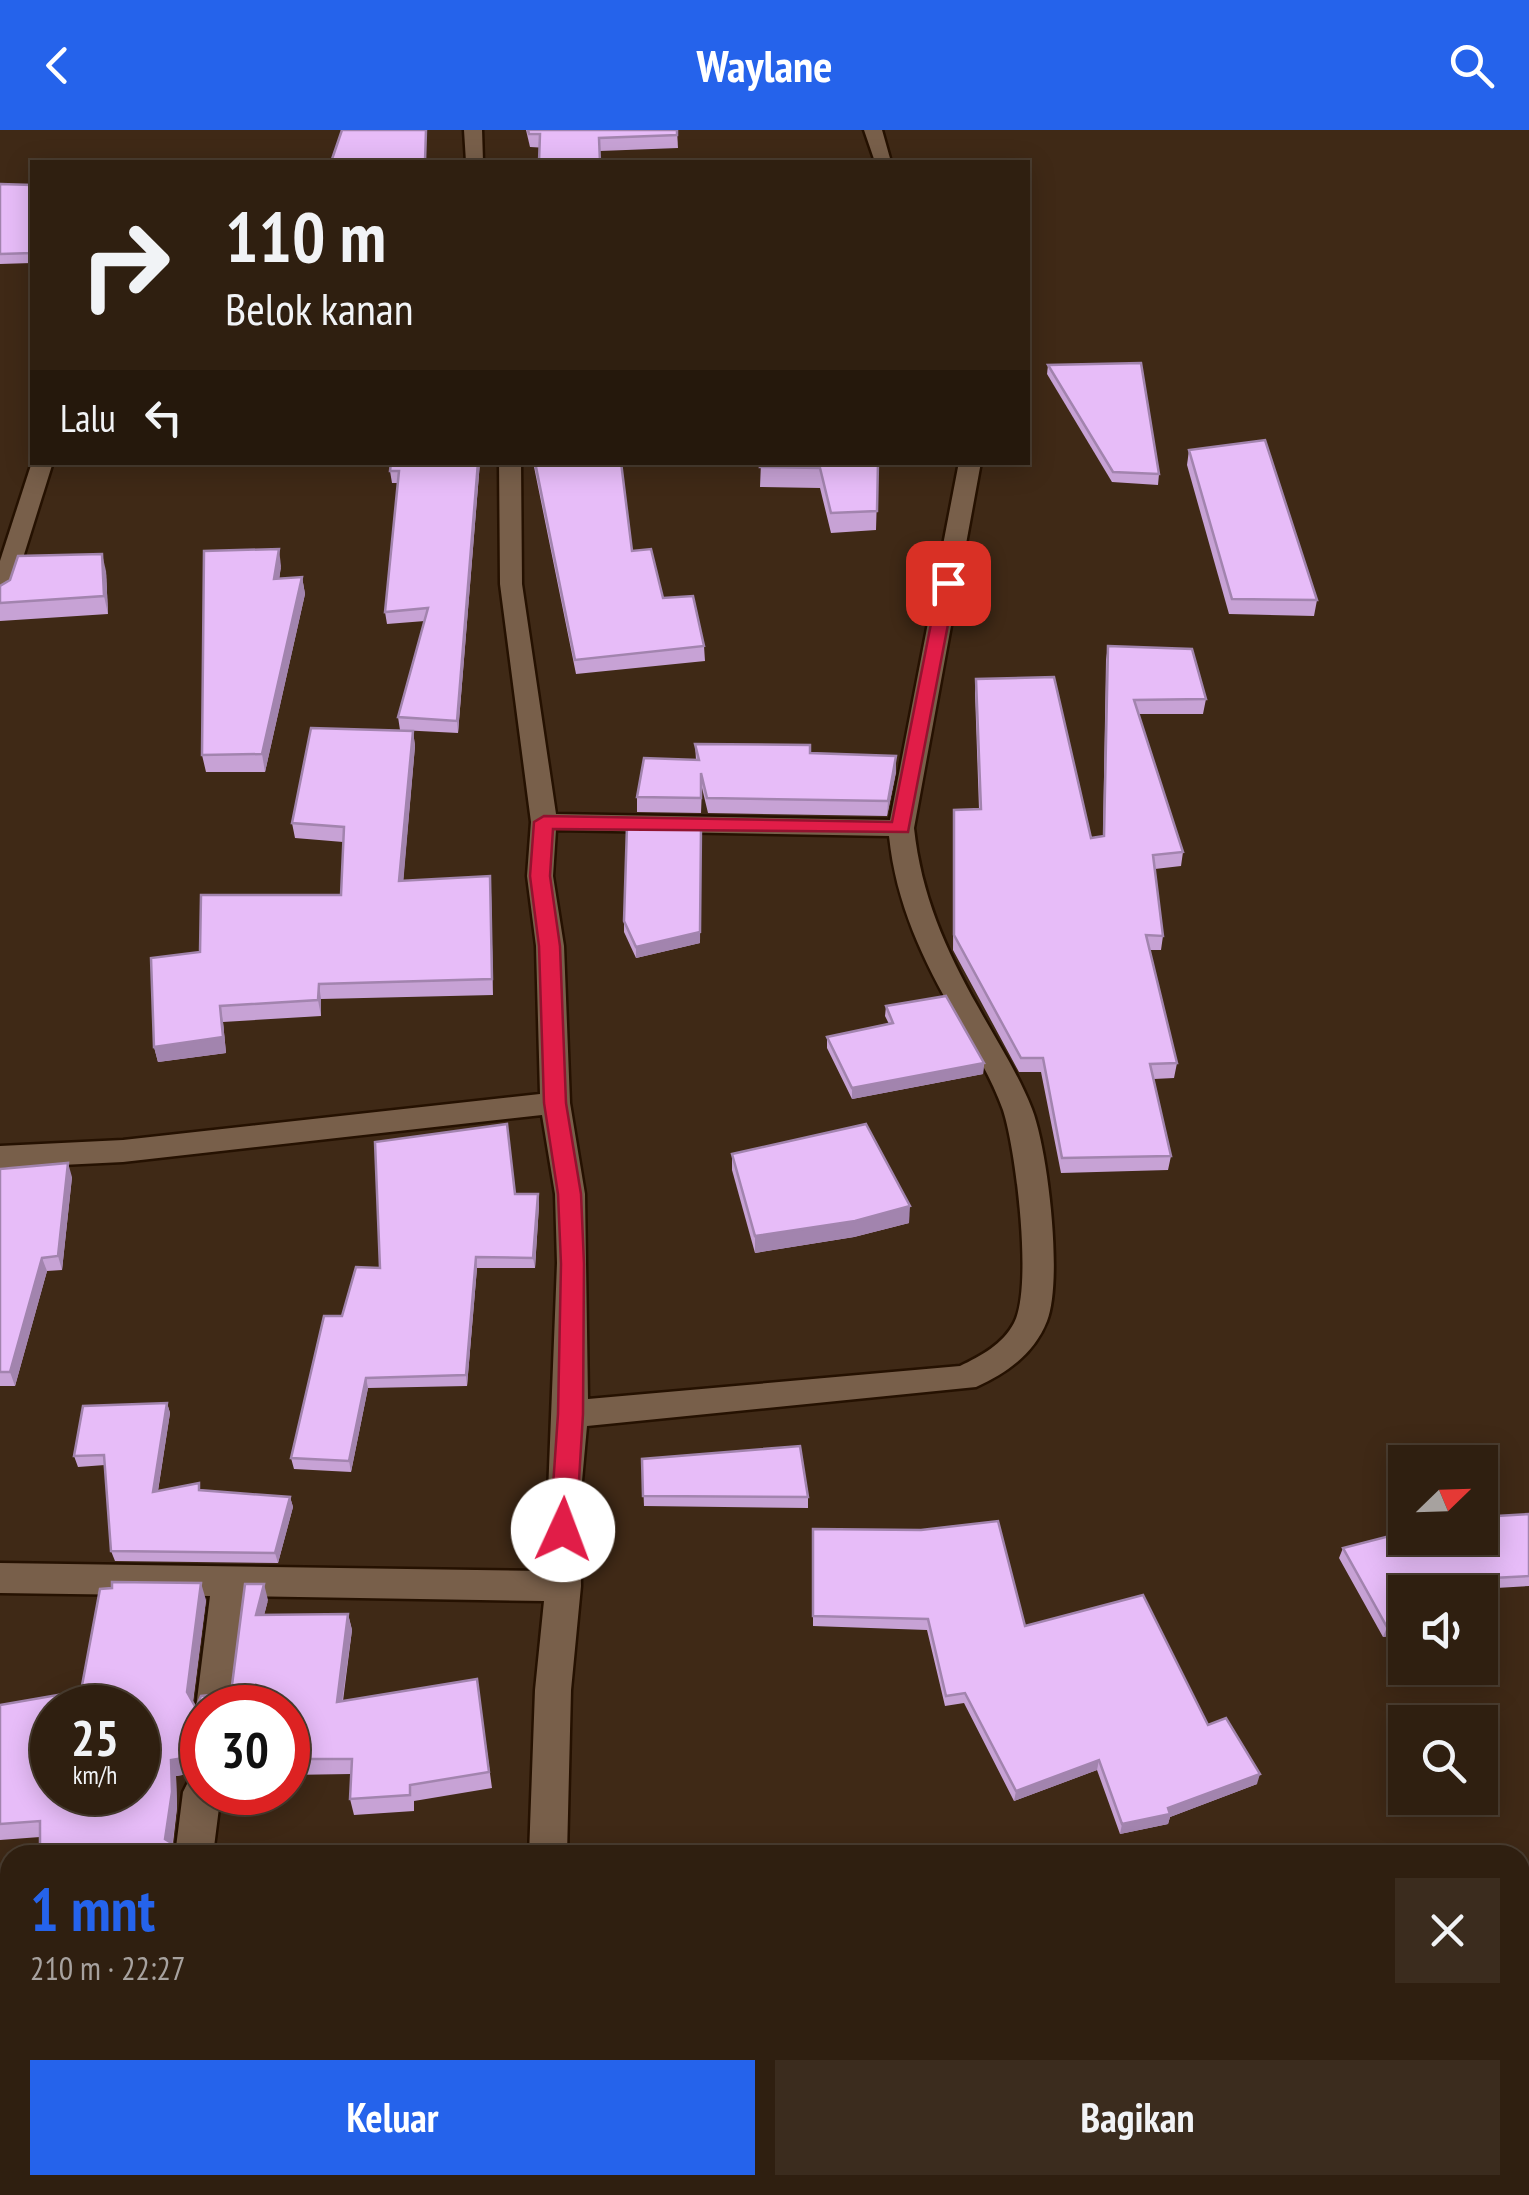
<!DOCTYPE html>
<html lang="id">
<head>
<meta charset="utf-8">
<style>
  body { margin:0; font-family:"PT Sans Narrow",sans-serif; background:#3b2c1e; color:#f1f3f6; height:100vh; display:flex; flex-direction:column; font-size:38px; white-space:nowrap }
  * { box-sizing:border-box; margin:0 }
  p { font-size:32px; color:#a7a29f }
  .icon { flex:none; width:55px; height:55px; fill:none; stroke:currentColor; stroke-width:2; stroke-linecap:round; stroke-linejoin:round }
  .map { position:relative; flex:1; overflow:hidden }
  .details { position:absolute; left:0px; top:1715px; width:1530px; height:350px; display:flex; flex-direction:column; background:#2f1f10; border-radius:30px 30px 0 0; box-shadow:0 5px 25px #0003,0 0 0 2px #4a3d30 }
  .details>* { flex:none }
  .hud { position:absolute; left:30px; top:30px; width:1000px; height:305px; border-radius:0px; box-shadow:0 5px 25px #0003,0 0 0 2px #4a3d30; background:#2f1f10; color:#f1f3f6; overflow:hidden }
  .needle { width:65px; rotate:67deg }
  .buttons { position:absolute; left:1388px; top:1315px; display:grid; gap:20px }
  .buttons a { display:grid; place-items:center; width:110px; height:110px; border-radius:0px; background:#2f1f10; box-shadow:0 5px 25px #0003,0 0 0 2px #4a3d30; font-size:50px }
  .speed { position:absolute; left:30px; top:1555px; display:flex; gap:20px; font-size:50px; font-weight:700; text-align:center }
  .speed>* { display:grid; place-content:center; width:130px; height:130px; border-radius:50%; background:#2f1f10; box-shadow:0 5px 25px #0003,0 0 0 2px #4a3d30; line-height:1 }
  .speed small { font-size:25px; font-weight:400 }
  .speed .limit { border:15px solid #d22; background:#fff; color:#111 }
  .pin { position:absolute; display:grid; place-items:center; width:85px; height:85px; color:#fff; margin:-42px; border-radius:20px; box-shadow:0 5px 15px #0006 }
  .me { position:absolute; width:110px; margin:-55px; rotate:2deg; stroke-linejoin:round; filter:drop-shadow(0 0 8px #0008) }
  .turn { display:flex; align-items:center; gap:35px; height:210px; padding:0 30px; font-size:45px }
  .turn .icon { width:130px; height:130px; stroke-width:2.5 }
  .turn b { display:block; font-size:70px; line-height:85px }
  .then { display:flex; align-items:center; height:95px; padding:0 30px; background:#0003; gap:20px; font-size:38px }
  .round { display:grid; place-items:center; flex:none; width:105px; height:105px; border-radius:0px; background:#3b2c1e }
  .overview { display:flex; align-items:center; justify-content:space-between; height:170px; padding:0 30px }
  h1 { font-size:60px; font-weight:700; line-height:75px; color:#2563eb }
  .button { display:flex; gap:20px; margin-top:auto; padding:20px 30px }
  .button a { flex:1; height:115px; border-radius:0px; background:#2563eb; color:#fff; font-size:40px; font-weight:700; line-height:115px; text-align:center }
  .button a+a { background:#3b2c1e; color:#f1f3f6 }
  header { display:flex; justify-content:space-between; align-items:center; height:130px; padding:0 30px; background:#2563eb; color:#fff; font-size:45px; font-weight:700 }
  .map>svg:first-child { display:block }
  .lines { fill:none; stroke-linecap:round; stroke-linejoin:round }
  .minor-casing { stroke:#251101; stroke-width:5 }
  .minor { fill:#785f4a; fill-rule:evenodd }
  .wall { fill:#c7a2d5 }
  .shaded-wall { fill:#a284ae }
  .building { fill:#e7bcf8; stroke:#a284ae; stroke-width:2.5; fill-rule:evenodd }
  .route { fill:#e11d48; stroke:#92132f; stroke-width:2.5 }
</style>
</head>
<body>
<header><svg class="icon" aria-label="back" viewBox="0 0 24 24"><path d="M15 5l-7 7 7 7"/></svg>Waylane<svg class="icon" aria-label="search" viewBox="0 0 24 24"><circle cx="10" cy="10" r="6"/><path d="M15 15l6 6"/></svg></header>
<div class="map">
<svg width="1529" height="2065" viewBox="0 0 1529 2065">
  <rect width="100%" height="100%" fill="#3f2916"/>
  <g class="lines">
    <defs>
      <g id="minor">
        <polygon points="464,0 482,0 483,32 466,32"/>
        <polygon points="864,0 882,0 891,32 875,32"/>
        <polygon points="32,332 53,332 11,466 0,473 0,431"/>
        <path d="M499,332H521L522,454L556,684L890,690L959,332H981L914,698C921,764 945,819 978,877C996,910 1018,943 1032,979C1048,1020 1063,1150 1047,1191C1034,1224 1007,1243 976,1257L587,1296L580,1373L581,1456L571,1560L567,1725H529L535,1560L544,1471L246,1466L232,1578H202V1590L196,1578L210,1466L0,1463V1433L545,1441L557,1133L555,1064L542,985L123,1032L0,1038V1016L123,1010L540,964L536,816L527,746L531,692L500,454ZM556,700L889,706C896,775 924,832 958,891C974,920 992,949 1003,980C1016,1020 1033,1157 1014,1193C1003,1214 981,1226 960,1236L588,1269L585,1064L570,973L564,816L553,746Z"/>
        <polygon points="202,1645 202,1662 221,1662 213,1725 175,1725 183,1662 189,1650"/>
        <polygon points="134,2055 176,2055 175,2065 133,2065"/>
        <rect x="547" y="2055" width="42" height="10"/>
      </g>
    </defs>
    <use href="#minor" class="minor-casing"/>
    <use href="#minor" class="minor"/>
  </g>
  <g class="wall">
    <polygon points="526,0 677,0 678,18 600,21 530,17"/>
    <polygon points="0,54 32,55 32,133 0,134"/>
    <polygon points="1048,235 1159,344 1158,355 1112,352 1047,244"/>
    <polygon points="1189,320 1317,470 1314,486 1229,484 1187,335"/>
    <polygon points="480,332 458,603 400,600 398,587 425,491 387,494 385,482 398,353 392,353 390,341"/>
    <polygon points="533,332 621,332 632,421 663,468 704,516 705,531 576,544"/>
    <polygon points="761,332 878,332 876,400 831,403 820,358 760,357"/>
    <polygon points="281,436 279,449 302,447 305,464 265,642 206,642 202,625"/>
    <polygon points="106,441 108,484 0,491 0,456"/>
    <polygon points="1108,516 1206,569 1203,584 1139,584 1183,722 1181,736 1155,739 1163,806 1161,820 1149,820 1177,933 1174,948 1154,949 1171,1026 1168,1040 1061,1043 1041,942 1019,942 953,820 954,680 979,679 975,563 976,549 1091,708 1103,706 1106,530"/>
    <polygon points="413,601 415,616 403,751 491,762 493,865 321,869 321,886 223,892 226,923 158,932 154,917 200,822 341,765 343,712 295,708 292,693"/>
    <polygon points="695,614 810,623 896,626 896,642 887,686 708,683 702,658 701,683 637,682 637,667 696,630"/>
    <polygon points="624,791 700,813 636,828 624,802"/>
    <polygon points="886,876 984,933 983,944 852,969 827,918 827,907 889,894 885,886"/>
    <polygon points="732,1024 909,1093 854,1107 755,1123 732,1040"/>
    <polygon points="0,1039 72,1047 62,1140 47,1141 15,1256 0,1256"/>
    <polygon points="515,1064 538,1064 539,1075 535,1138 477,1138 467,1256 368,1258 351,1342 294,1339 291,1328 342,1186 380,1138"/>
    <polygon points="167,1273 170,1283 158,1361 201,1360 290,1367 293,1377 278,1433 115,1431 111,1421 105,1335 78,1337 74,1326"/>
    <polygon points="642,1329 808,1367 808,1378 644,1376"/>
    <polygon points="1529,1384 1529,1456 1479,1459 1487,1475 1483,1486 1480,1486 1480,1462 1405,1462 1405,1503 1383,1507 1339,1428 1343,1418"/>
    <polygon points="813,1399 1025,1496 1208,1595 1257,1654 1170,1687 1168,1694 1120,1704 1097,1640 1014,1671 964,1573 945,1576 927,1500 813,1496"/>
    <polygon points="206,1470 193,1572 196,1578 231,1563 268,1470 264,1485 348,1484 352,1500 343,1571 477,1549 492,1658 414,1671 414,1681 354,1685 350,1669 351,1644 288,1645 288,1578 202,1578 202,1643 201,1642 176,1646 177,1677 173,1713 178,1725 40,1725 40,1707 0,1710 0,1575 81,1561"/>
    <polygon points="10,1800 10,1885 0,1886 0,1801"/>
  </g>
  <g class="shaded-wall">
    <polygon points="478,332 480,332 458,603 457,591"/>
    <polygon points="279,419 281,436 277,466 274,449"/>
    <polygon points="102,424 106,441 108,484 104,466"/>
    <polygon points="302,447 305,464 265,642 262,624"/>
    <polygon points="413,601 415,616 402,767 399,751"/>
    <polygon points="896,626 896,642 887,686 888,671"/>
    <polygon points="701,706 700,813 636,828 636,817"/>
    <polygon points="490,746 491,762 493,865 492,849"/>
    <polygon points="319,854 321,869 321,886 318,870"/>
    <polygon points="220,876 223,892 226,923 158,932 154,917"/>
    <polygon points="984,933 983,944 852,969 852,958"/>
    <polygon points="68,1033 72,1047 62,1140 58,1126"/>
    <polygon points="538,1064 539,1075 535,1138 533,1128"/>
    <polygon points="910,1076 909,1093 854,1107 755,1123 755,1106"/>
    <polygon points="476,1127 477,1138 467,1256 466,1245"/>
    <polygon points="42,1128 47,1141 15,1256 10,1242"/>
    <polygon points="366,1248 368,1258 351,1342 349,1331"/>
    <polygon points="167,1273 170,1283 156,1373 153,1362"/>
    <polygon points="290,1367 293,1377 278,1433 275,1423"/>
    <polygon points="201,1453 206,1470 192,1578 187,1562"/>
    <polygon points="264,1454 268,1470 260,1501 256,1485"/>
    <polygon points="1487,1475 1483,1486 1480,1486 1480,1477"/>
    <polygon points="348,1484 352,1500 340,1587 337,1572"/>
    <polygon points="1405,1493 1405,1503 1383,1507 1387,1497"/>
    <polygon points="195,1626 201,1642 176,1646 177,1677 171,1725 165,1709 171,1630"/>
    <polygon points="1099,1630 1097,1640 1014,1671 1016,1661"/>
    <polygon points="1260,1644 1257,1654 1170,1687 1168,1694 1120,1704 1122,1694"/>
  </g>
  <g class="building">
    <polygon points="342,0 426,0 425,32 331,32"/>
    <polygon points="528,0 677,0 677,5 599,8 600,32 539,32 540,4 529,4"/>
    <polygon points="0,54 32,55 32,123 0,124"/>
    <polygon points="1141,233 1159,344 1113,342 1048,235"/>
    <polygon points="1265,310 1317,470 1232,469 1189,320"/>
    <polygon points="391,332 478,332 457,591 398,587 428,478 385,482 399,341 390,341"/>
    <polygon points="535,332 621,332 632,421 651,419 663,468 693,466 704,516 575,530"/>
    <polygon points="761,332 878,332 877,381 831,383 820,338 760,337"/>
    <polygon points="279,419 274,449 302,447 262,624 202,625 204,421"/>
    <polygon points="102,424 104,466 0,473 0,456 10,450 18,426"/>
    <polygon points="1108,516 1192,519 1206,569 1134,570 1183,722 1153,725 1163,806 1146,805 1177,933 1150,934 1171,1026 1062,1028 1043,928 1021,928 954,805 954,680 981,679 976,549 1054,547 1091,708 1104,706"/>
    <polygon points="311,598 413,601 399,751 490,746 492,849 319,854 318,870 220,876 223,907 154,917 151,828 200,822 201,765 341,765 344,697 292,693"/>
    <polygon points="695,614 810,615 810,623 896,626 888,671 707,668 701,643 701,668 637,667 644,628 699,630"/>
    <polygon points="627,696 701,696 700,802 636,817 624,791"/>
    <polygon points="946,866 984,933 852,958 827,907 893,893 886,876"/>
    <polygon points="507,994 515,1064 538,1064 533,1128 476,1127 466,1245 366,1248 349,1331 291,1328 324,1186 342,1186 356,1137 380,1138 375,1012"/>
    <polygon points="866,994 910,1076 855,1091 755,1106 732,1024"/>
    <polygon points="68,1033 58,1126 42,1128 10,1242 0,1242 0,1039"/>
    <polygon points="167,1273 153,1362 199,1353 199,1360 290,1367 275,1423 111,1421 104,1325 74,1326 83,1276"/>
    <polygon points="800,1316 808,1367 643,1366 642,1329"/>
    <polygon points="1529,1384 1529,1446 1474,1449 1487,1475 1480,1477 1480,1462 1405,1462 1405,1493 1387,1497 1343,1418 1405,1402 1405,1408 1480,1408 1480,1387"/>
    <polygon points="998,1391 1025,1496 1143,1465 1208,1595 1226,1588 1260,1644 1168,1678 1170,1684 1122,1694 1099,1630 1016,1661 965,1563 946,1566 928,1489 813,1486 813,1399 921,1400"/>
    <path d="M112,1452L201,1453L187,1562L196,1578L201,1566L231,1563L245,1454H264L256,1485L348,1484L337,1572L477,1549L489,1642L410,1655V1665L350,1669L352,1629H288V1578H202V1630L195,1626L171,1630L172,1662L165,1709L173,1714L174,1725H40V1691L0,1694V1575L81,1561L100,1459L112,1458ZM52,1578H138V1662H52Z"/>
    <polygon points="10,1800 10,1870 0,1871 0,1801"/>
    <polygon points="288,2055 450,2055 451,2065 288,2065"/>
  </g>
  <polygon class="route" points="948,448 956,453 908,702 553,699 550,746 560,816 566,973 581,1064 584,1134 583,1284 576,1400 572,1408 563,1411 554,1408 550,1400 558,1284 561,1134 558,1064 544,973 539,816 530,746 534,692 544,686 892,692 939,453"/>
</svg>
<div class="buttons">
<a><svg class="needle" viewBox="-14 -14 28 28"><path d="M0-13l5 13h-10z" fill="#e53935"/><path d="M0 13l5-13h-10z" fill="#a7a29f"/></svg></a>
<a><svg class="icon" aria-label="sound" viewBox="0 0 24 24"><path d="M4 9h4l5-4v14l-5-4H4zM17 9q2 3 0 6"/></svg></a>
<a><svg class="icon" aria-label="search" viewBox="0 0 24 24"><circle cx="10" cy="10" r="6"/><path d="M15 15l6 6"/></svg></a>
</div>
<div class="speed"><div>25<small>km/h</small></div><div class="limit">30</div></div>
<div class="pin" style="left:948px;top:453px;background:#d93025"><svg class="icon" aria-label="arrive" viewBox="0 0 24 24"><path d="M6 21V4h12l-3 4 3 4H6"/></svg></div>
<svg class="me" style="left:563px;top:1400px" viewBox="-20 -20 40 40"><circle r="19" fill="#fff"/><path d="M0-13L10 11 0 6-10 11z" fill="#e11d48"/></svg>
<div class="hud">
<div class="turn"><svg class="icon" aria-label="right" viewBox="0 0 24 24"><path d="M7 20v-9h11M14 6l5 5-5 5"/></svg><div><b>110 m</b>Belok kanan</div></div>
<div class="then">Lalu<svg class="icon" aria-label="left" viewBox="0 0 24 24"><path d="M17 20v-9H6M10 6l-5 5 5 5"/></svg></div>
</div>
<section class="details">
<div class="overview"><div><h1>1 mnt</h1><p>210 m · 22:27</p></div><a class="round"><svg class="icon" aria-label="close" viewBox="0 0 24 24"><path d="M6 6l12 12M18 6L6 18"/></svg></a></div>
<div class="button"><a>Keluar</a><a>Bagikan</a></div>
</section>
</div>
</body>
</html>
